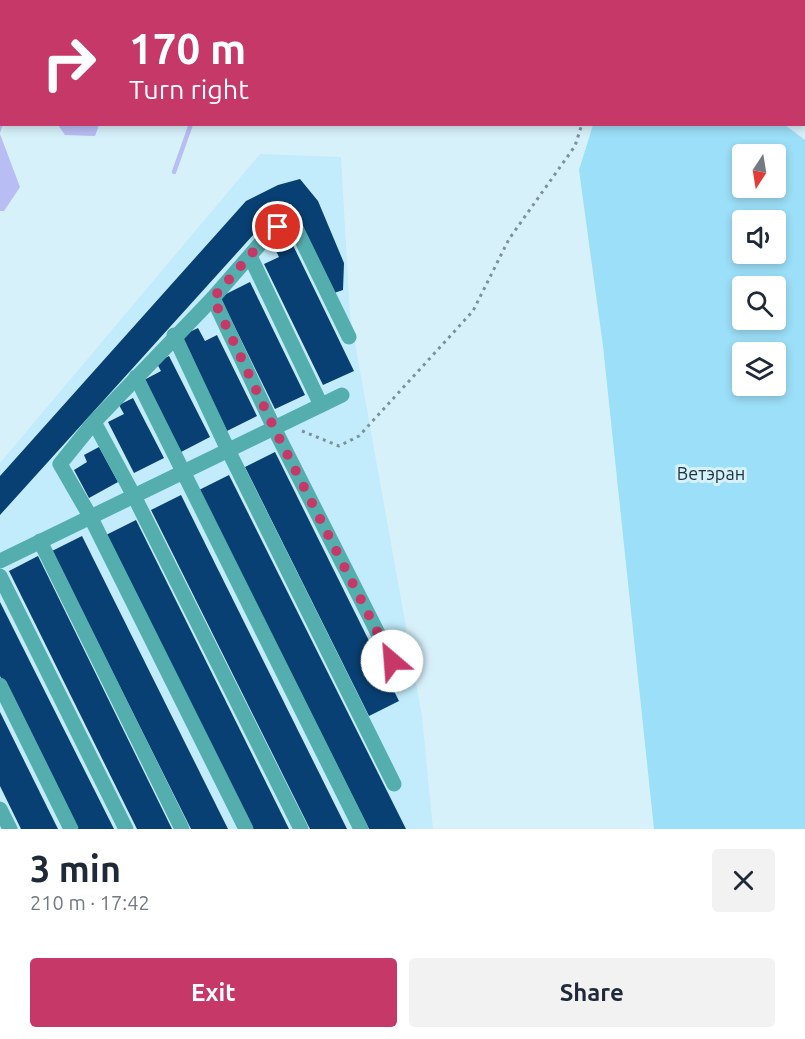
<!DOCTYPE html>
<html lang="en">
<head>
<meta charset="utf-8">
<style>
  body { margin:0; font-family:Ubuntu,sans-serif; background:#f2f2f3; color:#1f2937; height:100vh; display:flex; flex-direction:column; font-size:22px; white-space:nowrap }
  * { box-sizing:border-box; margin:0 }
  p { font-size:20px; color:#747a83 }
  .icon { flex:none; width:33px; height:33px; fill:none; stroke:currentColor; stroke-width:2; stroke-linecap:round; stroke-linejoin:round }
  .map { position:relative; height:829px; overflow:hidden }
  .side { display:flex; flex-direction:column; background:#fff; flex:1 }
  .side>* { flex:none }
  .top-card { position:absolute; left:0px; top:0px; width:806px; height:126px; box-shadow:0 3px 9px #0003; background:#c53867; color:#fff; overflow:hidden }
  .needle { width:39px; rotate:192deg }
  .buttons { position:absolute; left:732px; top:144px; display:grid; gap:12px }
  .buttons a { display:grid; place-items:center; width:54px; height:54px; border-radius:6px; background:#fff; box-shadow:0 3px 9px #0003; font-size:30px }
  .pin { position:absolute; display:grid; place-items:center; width:51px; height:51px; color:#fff; margin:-26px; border:3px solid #fff; border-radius:50%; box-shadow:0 2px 6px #0007 }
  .me { position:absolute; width:66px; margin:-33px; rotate:333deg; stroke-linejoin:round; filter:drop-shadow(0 0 4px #0008) }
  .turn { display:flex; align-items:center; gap:21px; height:126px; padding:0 30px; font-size:27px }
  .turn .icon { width:78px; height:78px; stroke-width:2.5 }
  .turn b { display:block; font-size:42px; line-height:51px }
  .round { display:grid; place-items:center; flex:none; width:63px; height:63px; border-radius:6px; background:#f2f2f3 }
  .head { display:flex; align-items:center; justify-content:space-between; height:102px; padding:0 30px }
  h1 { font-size:36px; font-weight:600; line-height:45px }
  .button { display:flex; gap:12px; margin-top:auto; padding:12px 30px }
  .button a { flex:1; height:69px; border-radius:6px; background:#c53867; color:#fff; font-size:24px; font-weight:600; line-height:69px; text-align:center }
  .button a+a { background:#f2f2f3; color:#1f2937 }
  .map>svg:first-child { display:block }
  .built { fill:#c2ebfb }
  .green { fill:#9cdff8; fill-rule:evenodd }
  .water { fill:#b8bdf4 }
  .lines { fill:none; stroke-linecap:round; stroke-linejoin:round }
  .stream { stroke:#b8bdf4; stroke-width:4.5 }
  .building { fill:#084073 }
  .path { stroke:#7c9199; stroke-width:3; stroke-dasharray:3 4.5; stroke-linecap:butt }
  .minor { stroke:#55aeae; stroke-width:15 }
  .route { stroke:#c53867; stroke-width:10; stroke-dasharray:0 18 }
  .labels { text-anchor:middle; stroke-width:6; stroke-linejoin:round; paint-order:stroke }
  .park-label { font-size:18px; fill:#1d333c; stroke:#d7f1fb }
</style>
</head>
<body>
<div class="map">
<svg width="805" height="829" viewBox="0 0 805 829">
  <rect width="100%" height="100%" fill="#d7f1fb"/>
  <polygon class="built" points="260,154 341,157 350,315 422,716 433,829 0,829 0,463"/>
  <path class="green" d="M593,125H785L805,140V829H654L603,346L579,170ZM742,154H776V188H742ZM742,220H776V254H742ZM742,286H776V320H742ZM742,352H776V386H742Z"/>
  <g class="water">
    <polygon points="0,0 46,0 2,2 3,125 0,133"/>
    <polygon points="58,125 99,125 95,136 65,135"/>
    <polygon points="0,134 20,187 4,211 0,211"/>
  </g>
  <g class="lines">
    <g class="stream">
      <polyline points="330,2 335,0"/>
      <polyline points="174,172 191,124"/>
    </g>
  </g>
  <g class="building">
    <polygon points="300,179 318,201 344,263 343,290 334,293 291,204 273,213 0,515 0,476 246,201 278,185"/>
    <polygon points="288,235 354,371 323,385 264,264 279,257 272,243"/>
    <polygon points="250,282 305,395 275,409 220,297"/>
    <polygon points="198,328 205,341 217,335 257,416 227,431 181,336"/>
    <polygon points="169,356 210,437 181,452 144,380 161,371 156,362"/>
    <polygon points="133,398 164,458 134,473 108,422 124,414 119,405"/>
    <polygon points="99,447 118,482 89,498 74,470 87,462 84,455"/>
    <polygon points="275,452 399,701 369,716 245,467"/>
    <polygon points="229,475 406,829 369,829 199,490"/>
    <polygon points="181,495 347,829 310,829 151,510"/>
    <polygon points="136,520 289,829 252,829 106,535"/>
    <polygon points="82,536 228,829 191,829 52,551"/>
    <polygon points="38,556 172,829 137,829 9,571"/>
    <polygon points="0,602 114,829 76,829 0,676"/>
    <polygon points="0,712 58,829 21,829 0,786"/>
  </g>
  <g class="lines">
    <g class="path">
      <polyline points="665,0 667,2"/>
      <polyline points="622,2 623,0"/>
      <polyline points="804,100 805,100"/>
      <polyline points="302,431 339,446 359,436 473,311 509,239 575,146 582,124"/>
    </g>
    <g class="minor">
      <polyline points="250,256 321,405"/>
      <polyline points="213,298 274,428 392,661"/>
      <polyline points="174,335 228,450 394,784"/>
      <polyline points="136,377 361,829"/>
      <polyline points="94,422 134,496 301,829"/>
      <polyline points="40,541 182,829"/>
      <polyline points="0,561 342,395"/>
      <polyline points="0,576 126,829"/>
      <polyline points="0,685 71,829"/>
      <polyline points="0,809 10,829"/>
      <polyline points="246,829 90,516 60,464 94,422 213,298 266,237 291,218 349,337"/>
    </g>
  </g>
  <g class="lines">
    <polyline class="route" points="278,227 266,237 213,298 274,428 392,661"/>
  </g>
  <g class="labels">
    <g class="park-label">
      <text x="711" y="480">Ветэран</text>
    </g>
  </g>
</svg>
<div class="buttons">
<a><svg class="needle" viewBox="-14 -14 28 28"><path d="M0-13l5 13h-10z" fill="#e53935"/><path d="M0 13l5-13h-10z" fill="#747a83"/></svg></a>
<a><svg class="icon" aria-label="sound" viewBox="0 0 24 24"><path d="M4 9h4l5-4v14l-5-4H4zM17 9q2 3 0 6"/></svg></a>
<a><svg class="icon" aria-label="search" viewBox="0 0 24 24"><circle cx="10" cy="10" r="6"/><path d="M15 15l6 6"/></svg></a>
<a><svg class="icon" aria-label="layers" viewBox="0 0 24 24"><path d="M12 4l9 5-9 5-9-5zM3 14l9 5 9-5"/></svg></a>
</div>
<div class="pin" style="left:278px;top:227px;background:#d93025"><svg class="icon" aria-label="arrive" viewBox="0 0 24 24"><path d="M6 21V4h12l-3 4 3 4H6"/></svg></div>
<svg class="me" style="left:392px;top:661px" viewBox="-20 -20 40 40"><circle r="19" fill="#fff"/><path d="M0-13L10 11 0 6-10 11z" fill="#c53867"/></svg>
<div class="top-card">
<div class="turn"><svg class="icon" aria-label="right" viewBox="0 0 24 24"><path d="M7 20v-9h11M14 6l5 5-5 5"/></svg><div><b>170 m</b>Turn right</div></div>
</div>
</div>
<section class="side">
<div class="head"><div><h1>3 min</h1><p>210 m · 17:42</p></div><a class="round"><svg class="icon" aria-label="close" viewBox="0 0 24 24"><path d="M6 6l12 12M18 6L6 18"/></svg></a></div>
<div class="button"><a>Exit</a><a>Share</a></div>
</section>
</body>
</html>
